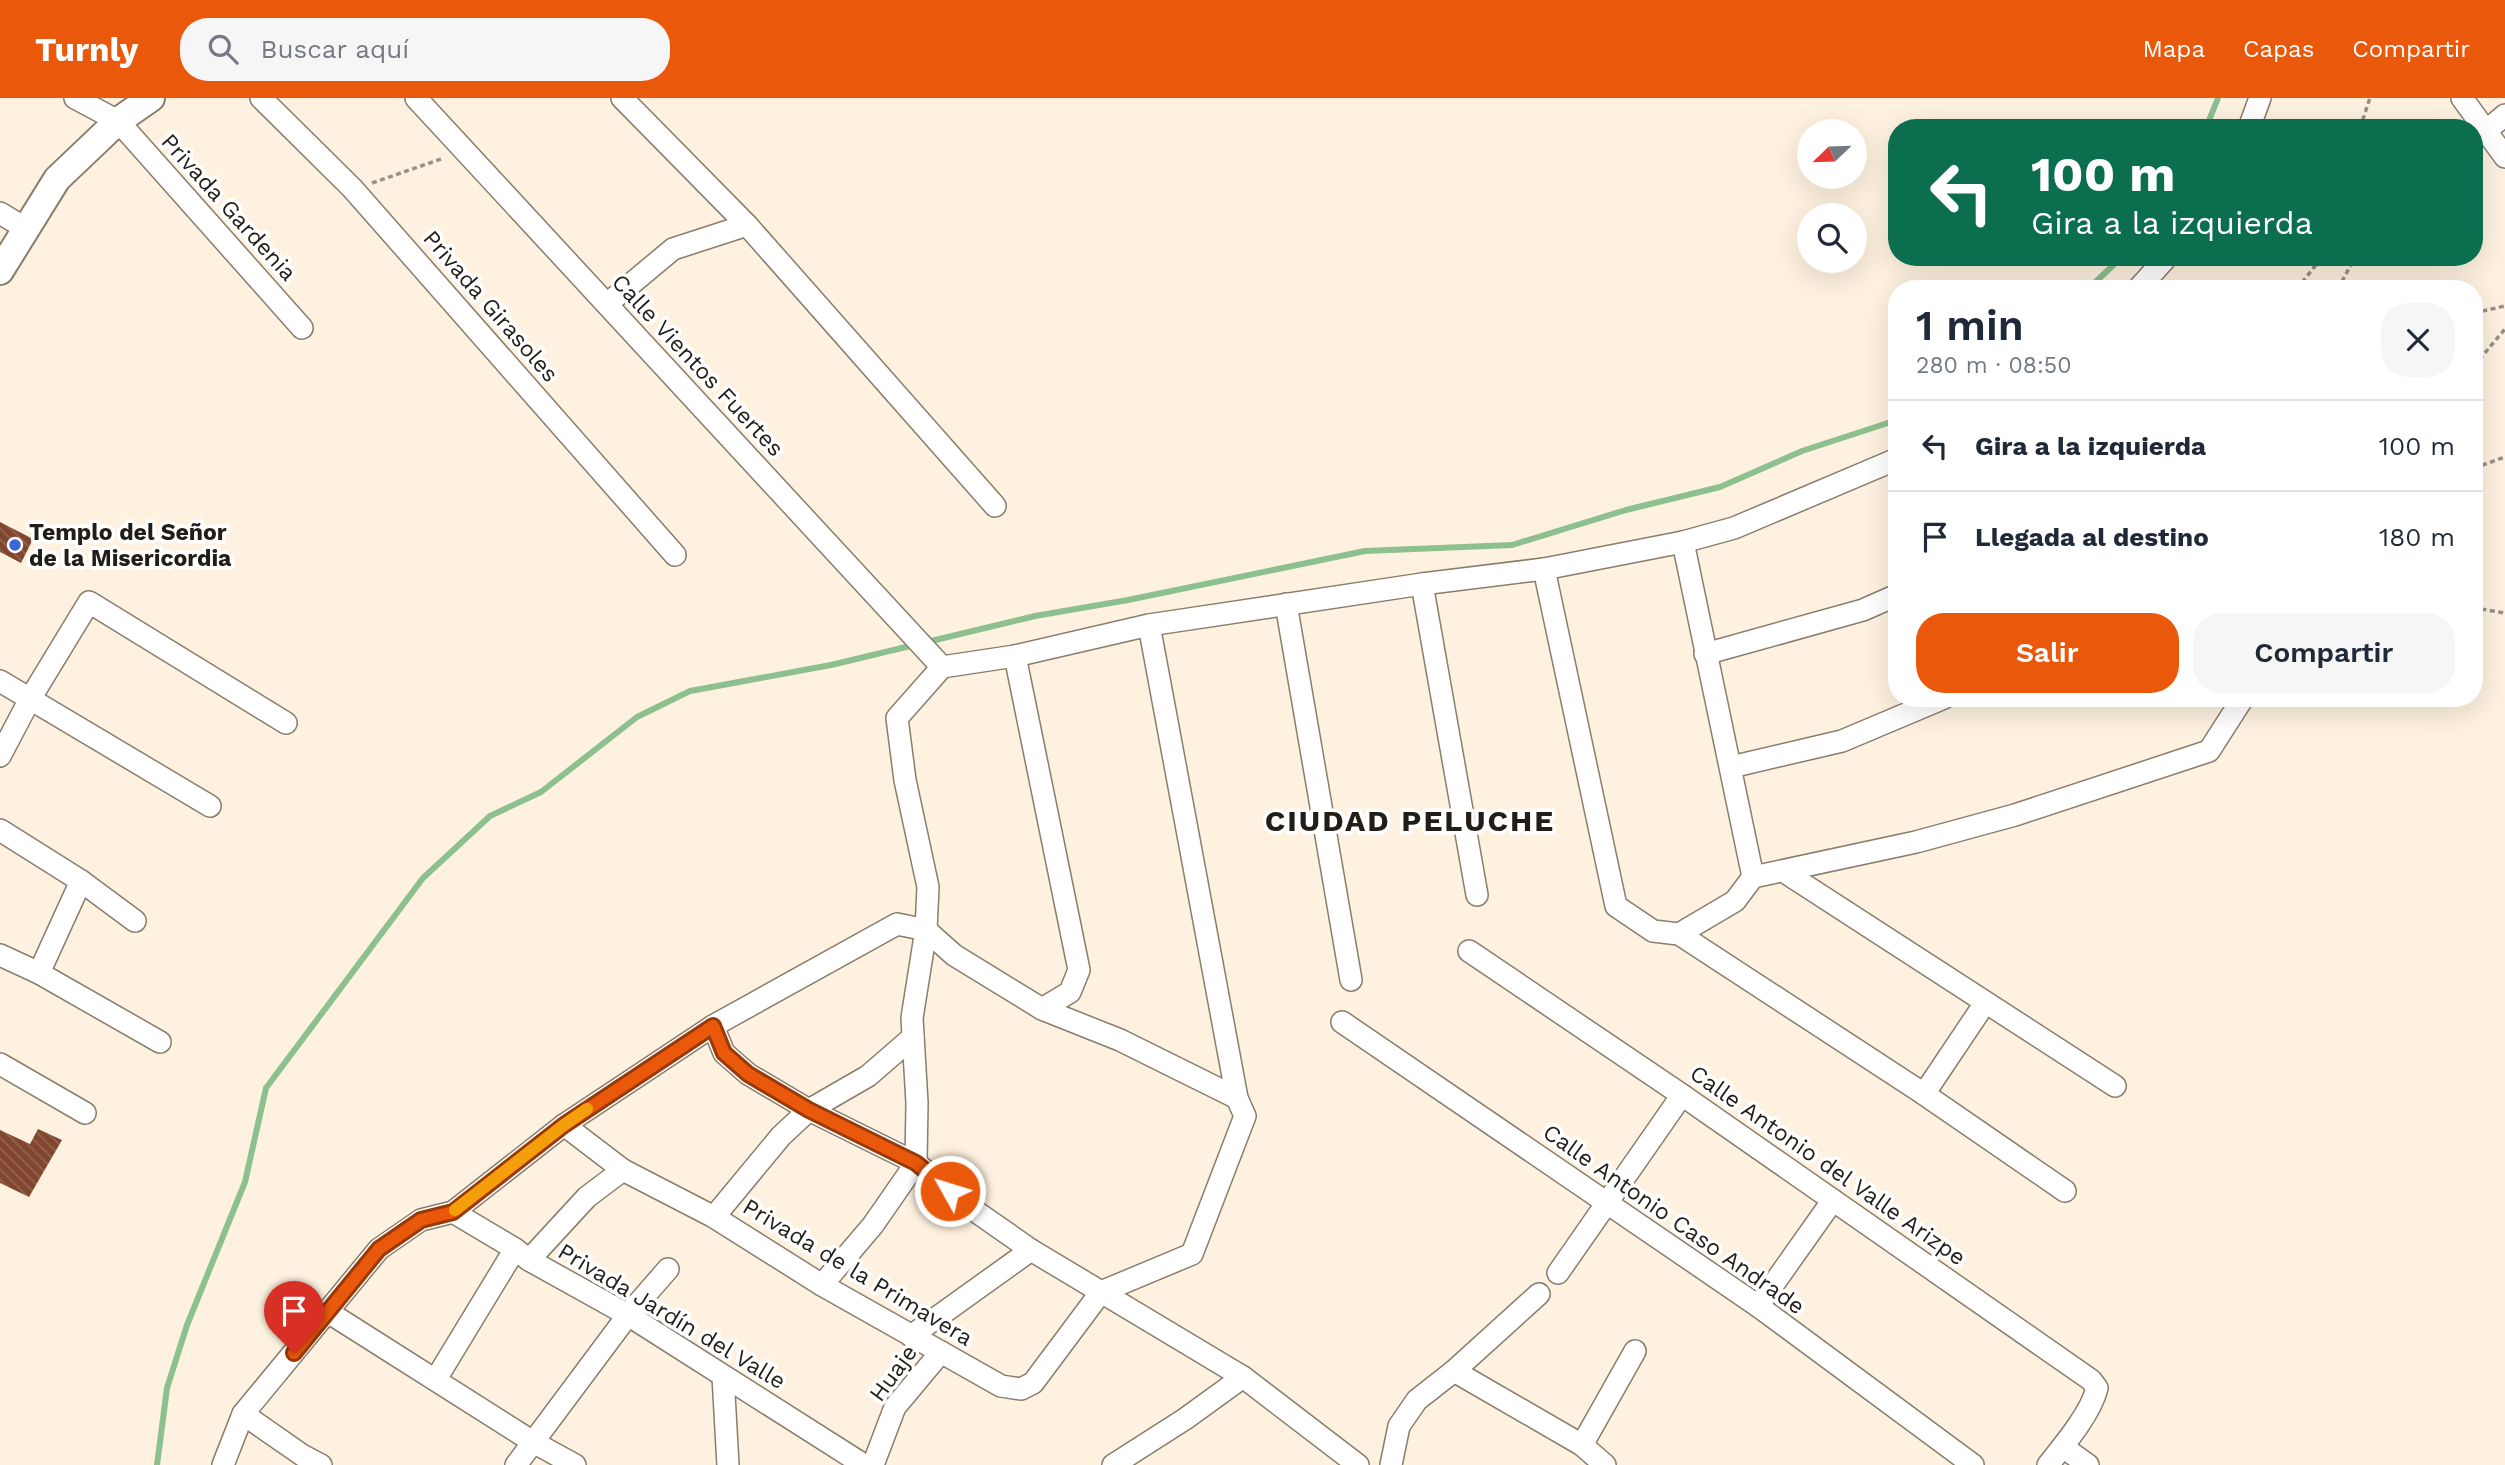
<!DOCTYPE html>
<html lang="es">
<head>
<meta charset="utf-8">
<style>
  body { margin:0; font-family:"Work Sans",sans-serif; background:#f6f6f7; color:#1f2937; height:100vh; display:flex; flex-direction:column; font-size:26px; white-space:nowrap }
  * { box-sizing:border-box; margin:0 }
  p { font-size:23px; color:#747a83 }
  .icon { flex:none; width:38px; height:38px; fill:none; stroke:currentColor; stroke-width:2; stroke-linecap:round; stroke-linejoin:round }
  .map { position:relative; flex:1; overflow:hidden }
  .drawer { position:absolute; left:1888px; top:182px; width:595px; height:427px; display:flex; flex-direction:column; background:#fff; border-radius:28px; box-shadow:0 7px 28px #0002 }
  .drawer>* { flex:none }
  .top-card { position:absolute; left:1888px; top:21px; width:595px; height:147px; border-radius:28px; box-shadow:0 7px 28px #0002; background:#0b6e4f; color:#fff; overflow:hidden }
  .needle { width:46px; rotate:247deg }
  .buttons { position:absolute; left:1797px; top:21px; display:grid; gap:14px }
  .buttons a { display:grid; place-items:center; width:70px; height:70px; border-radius:50%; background:#fff; box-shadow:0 7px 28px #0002; font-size:35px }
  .pin { position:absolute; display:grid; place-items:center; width:60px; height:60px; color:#fff; margin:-72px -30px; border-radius:50% 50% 50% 0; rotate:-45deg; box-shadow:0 0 7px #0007 }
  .pin .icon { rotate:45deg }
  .me { position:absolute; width:77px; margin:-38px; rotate:309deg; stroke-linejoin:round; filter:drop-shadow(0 0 5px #0008) }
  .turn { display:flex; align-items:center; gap:24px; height:147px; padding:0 28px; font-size:32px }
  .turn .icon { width:91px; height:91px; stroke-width:2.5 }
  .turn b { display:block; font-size:49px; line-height:60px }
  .round { display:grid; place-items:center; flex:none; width:74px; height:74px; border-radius:28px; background:#f6f6f7 }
  .headline { display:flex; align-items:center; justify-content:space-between; height:119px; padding:0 28px }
  h1 { font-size:42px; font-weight:600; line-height:52px }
  .cta { display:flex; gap:14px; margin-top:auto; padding:14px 28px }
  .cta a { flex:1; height:80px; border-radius:28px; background:#ea580c; color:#fff; font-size:28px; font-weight:600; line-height:80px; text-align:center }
  .cta a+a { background:#f6f6f7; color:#1f2937 }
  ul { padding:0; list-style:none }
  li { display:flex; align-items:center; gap:21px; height:91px; padding:0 28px; border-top:2px solid #e0e1e3 }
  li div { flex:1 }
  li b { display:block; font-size:26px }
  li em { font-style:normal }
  header { display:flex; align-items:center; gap:42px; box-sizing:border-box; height:98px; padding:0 35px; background:#ea580c; color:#fff }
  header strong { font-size:33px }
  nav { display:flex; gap:38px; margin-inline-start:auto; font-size:24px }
  .search { width:490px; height:63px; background:#f6f6f7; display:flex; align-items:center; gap:18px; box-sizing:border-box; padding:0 24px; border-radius:28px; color:#747a83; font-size:26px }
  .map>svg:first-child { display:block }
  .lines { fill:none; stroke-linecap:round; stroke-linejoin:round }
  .stream { stroke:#8cc08e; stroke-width:6 }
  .building { fill:url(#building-back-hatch) }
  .minor-casing { stroke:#897d6d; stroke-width:24 }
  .tertiary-casing { stroke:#897d6d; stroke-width:30 }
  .path { stroke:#989083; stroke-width:3.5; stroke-dasharray:5 3.5; stroke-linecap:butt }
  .minor { stroke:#fff; stroke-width:21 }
  .tertiary { stroke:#fff; stroke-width:26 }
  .route-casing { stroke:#983908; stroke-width:18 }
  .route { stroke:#ea580c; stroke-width:12 }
  .slow { stroke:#f59e0b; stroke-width:12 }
  .poi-dot { fill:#3d67d8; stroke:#fff; stroke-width:2.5 }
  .labels { text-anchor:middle; stroke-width:7; stroke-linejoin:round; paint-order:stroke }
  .street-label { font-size:23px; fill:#221e17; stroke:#fff }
  .poi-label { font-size:23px; font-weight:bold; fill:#221e17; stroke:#fff; text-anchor:start }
  .district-label { font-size:30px; font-weight:bold; letter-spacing:2px; fill:#221e17; stroke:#fff }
</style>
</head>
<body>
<header>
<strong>Turnly</strong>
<div class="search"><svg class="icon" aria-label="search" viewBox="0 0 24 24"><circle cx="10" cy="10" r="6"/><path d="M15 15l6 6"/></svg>Buscar aquí</div>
<nav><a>Mapa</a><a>Capas</a><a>Compartir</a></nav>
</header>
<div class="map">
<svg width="2505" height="1367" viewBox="0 0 2505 1367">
  <defs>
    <pattern id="building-back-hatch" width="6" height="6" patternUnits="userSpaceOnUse" patternTransform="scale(1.75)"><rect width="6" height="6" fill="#82462e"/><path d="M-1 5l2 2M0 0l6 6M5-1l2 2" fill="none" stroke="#916451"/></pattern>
  </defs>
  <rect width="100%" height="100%" fill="#fef1df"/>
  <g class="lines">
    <g class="stream">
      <polyline points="2206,30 2218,0"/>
      <polyline points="2088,191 2122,159"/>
      <polyline points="157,1367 167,1290 187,1227 245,1084 266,990 423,780 490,718 541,694 637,619 690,593 831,567 1035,518 1128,502 1365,453 1512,447 1626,412 1720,389 1802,353 1897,322"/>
    </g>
  </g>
  <g class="building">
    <polygon points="0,424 33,441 21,465 0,454"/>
    <polygon points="38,1031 62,1042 29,1099 0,1085 0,1032 30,1046"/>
  </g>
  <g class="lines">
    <defs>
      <g id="minor">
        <polyline points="75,0 118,23 302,230"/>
        <polyline points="261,0 352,90 675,457"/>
        <polyline points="416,0 942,569"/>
        <polyline points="622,0 747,127 995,408"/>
        <polyline points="2462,0 2505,59"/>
        <polyline points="2249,30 2260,0"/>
        <polyline points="2486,33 2505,17"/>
        <polyline points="0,115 25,130"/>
        <polyline points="2138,191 2167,159"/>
        <polyline points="607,206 673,151 747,127"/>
        <polyline points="1683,444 1753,779"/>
        <polyline points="1544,471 1616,808 1653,833 1679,836 1735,803 1753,779 1916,744 2015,717 2209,653 2243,600"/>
        <polyline points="1422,486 1477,797"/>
        <polyline points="1286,506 1351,882"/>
        <polyline points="1705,556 1863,512 1897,497"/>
        <polyline points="1015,558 1079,872 1070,894 1042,911"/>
        <polyline points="0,583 210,708"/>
        <polyline points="0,658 30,601 89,504 286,625"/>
        <polyline points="1731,669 1842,643 1944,600"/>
        <polyline points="0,732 81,783 135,823"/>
        <polyline points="1783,773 2115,988"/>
        <polyline points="1679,836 1924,996 2065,1093"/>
        <path d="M1469,853L1682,997L2091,1282L2097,1290C2091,1315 2064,1347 2048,1367"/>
        <polyline points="0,857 39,875 160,944"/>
        <polyline points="39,875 81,783"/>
        <polyline points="1342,924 1758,1208 1973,1367"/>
        <polyline points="713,928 724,955 748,976 809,1012 916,1065 968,1108 1031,1152 1243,1279 1358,1367"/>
        <polyline points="0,966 85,1015"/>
        <polyline points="1924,996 1985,905"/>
        <polyline points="564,1027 623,1072 714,1119 822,1187 1001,1288 1021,1291 1033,1285 1101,1194"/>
        <polyline points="453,1114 515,1151 529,1162 628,1217 864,1367"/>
        <polyline points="714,1119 781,1038 809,1012 868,978 913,939"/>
        <polyline points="529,1162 587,1099 623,1072"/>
        <polyline points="1558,1175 1682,997"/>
        <polyline points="822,1187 873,1127 916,1065 917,1005 912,920 926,832 928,789 905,682 897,620 942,569 1015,558 1149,527 1422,486 1544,471 1683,444 1734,430 1897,361"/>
        <polyline points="1101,1194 1192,1156 1245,1018 1237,1000 1149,527"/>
        <polyline points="1758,1208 1833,1102"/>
        <polyline points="328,1214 533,1344 575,1367"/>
        <polyline points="911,1238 1031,1152"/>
        <polyline points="1454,1273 1582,1347 1605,1367"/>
        <polyline points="723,1278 728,1367"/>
        <polyline points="436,1281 515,1151"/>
        <polyline points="243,1316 302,1357 321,1367"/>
        <polyline points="1582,1347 1635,1253"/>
        <polyline points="2063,1349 2088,1367"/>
        <polyline points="223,1367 243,1316 379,1151 421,1122 453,1114 564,1027 713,928 897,826 926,832 954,857 1042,911 1120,942 1237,1000"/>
        <polyline points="516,1367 628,1217 668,1171"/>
        <polyline points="873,1367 895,1309 941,1254"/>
        <polyline points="1113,1367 1185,1321 1243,1279"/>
        <polyline points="1391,1367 1399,1328 1417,1302 1454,1273 1539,1196"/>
      </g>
      <polyline id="tertiary" points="0,173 57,81 118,23 151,0"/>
    </defs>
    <use href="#minor" class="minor-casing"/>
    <use href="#tertiary" class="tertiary-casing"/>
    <g class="path">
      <polyline points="2360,30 2370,0"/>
      <polyline points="372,85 444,60"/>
      <polyline points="2317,167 2330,159"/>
      <polyline points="2297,191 2315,168 2318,159"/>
      <polyline points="2338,191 2355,159"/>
      <polyline points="2474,215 2505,208"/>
      <polyline points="2474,268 2505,231"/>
      <polyline points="2474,370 2505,359"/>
      <polyline points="2474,507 2481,511 2505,515"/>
    </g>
    <use href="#minor" class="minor"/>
    <use href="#tertiary" class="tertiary"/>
  </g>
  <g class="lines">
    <defs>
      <polyline id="route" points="294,1255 379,1151 421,1122 453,1114 564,1027 713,928 724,955 748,976 809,1012 916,1065 950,1093"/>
    </defs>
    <use href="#route" class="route-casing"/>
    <use href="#route" class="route"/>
    <polyline class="slow" points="455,1112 564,1027 587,1011"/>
  </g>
  <circle class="poi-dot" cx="15" cy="447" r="7"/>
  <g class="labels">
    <g class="street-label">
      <text transform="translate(229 109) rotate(48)" y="8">Privada Gardenia</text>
      <text transform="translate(491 208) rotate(49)" y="8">Privada Girasoles</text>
      <text transform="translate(698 267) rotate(47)" y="8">Calle Vientos Fuertes</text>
      <text transform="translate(1828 1067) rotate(35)" y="8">Calle Antonio del Valle Arizpe</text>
      <text transform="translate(1674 1121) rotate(35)" y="8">Calle Antonio Caso Andrade</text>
      <text transform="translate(858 1174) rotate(31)" y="8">Privada de la Primavera</text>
      <text transform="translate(672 1218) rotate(31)" y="8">Privada Jardín del Valle</text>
      <text transform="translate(893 1275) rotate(-54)" y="8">Huaje</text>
    </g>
    <g class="poi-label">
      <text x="29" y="442">Templo del Señor<tspan x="29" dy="26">de la Misericordia</tspan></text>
    </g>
    <g class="district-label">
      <text x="1410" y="733">CIUDAD PELUCHE</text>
    </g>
  </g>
</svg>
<div class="buttons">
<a><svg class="needle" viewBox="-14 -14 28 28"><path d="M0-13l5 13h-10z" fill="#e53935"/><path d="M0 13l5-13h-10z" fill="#747a83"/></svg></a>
<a><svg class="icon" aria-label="search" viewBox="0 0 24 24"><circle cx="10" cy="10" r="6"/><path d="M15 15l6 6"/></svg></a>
</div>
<div class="pin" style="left:294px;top:1255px;background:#d93025"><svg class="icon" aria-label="arrive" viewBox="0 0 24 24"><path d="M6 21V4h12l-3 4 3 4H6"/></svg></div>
<svg class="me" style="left:950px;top:1093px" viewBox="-20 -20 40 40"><circle r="17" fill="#ea580c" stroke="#fff" stroke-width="3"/><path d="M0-11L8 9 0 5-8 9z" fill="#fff"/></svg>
<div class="top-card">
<div class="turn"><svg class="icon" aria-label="left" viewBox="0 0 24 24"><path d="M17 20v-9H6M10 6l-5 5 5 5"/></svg><div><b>100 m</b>Gira a la izquierda</div></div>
</div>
<section class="drawer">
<div class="headline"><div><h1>1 min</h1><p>280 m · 08:50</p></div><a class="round"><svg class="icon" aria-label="close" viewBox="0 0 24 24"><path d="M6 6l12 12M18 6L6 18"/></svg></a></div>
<ul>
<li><svg class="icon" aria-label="left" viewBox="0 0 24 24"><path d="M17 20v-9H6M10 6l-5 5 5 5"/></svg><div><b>Gira a la izquierda</b></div><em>100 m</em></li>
<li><svg class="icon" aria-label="arrive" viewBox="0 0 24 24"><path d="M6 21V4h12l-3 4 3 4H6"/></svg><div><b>Llegada al destino</b></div><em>180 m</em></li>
</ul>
<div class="cta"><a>Salir</a><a>Compartir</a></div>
</section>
</div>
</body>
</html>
